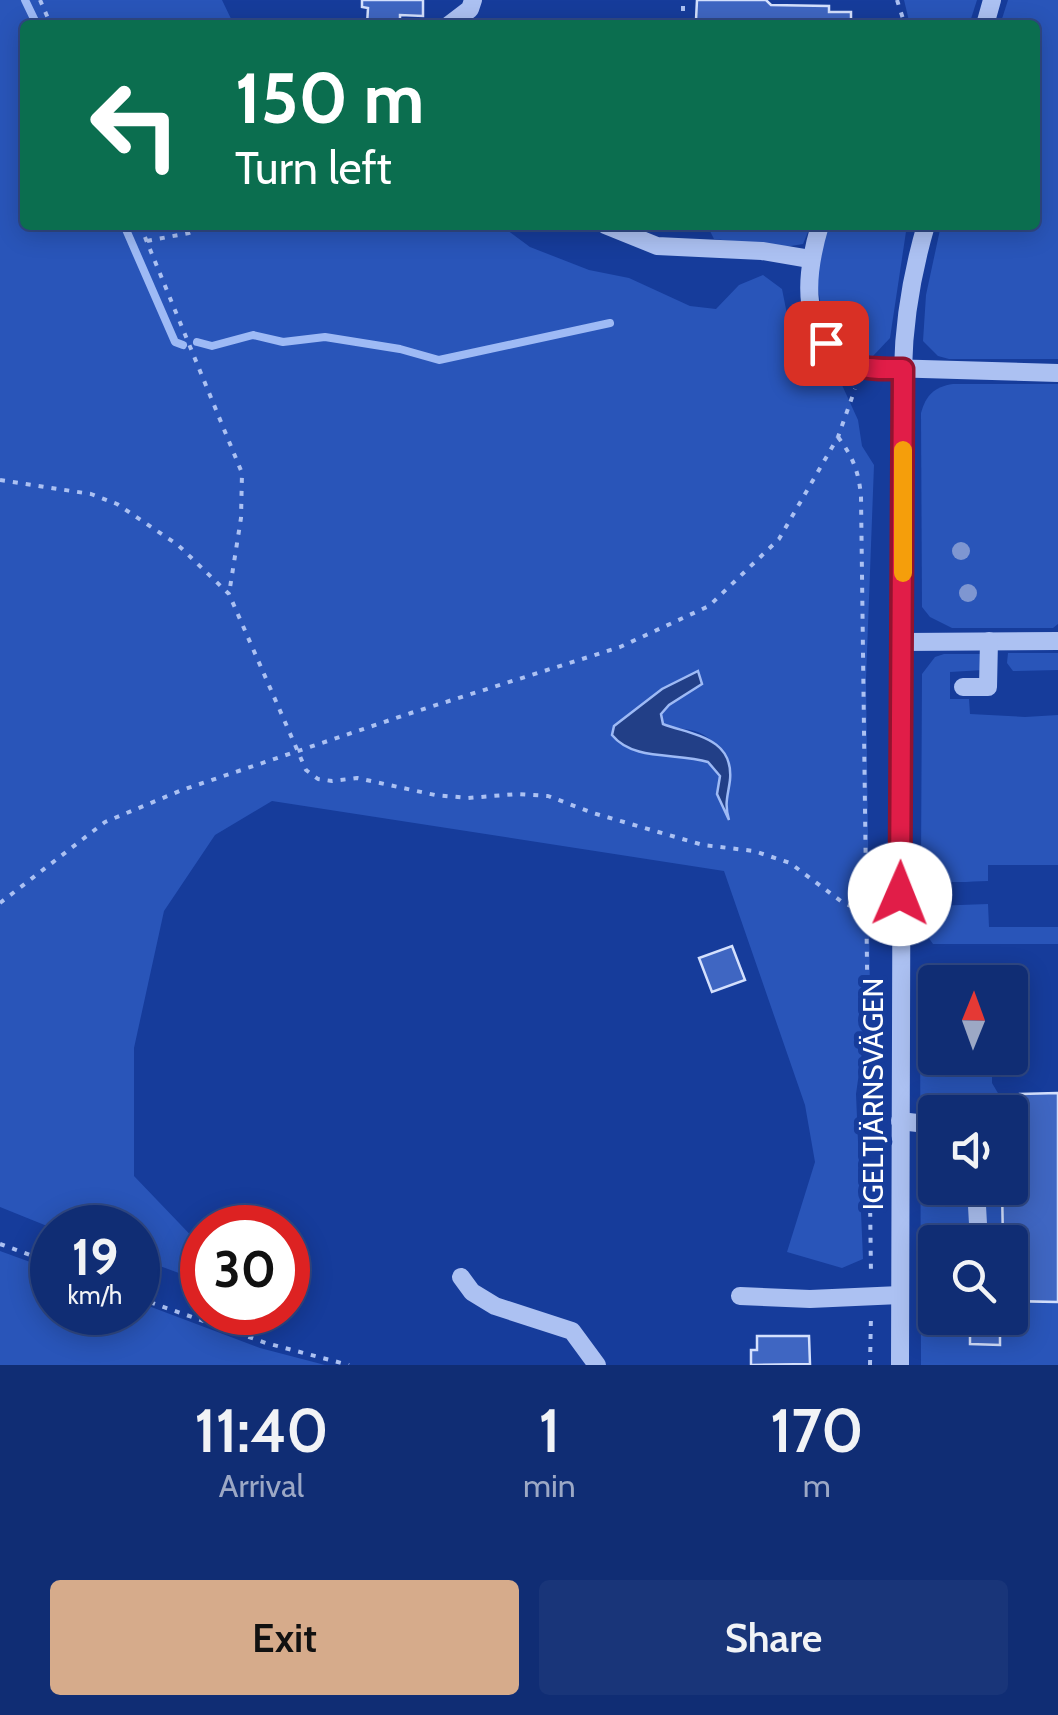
<!DOCTYPE html>
<html lang="en">
<head>
<meta charset="utf-8">
<style>
  body { margin:0; font-family:Cabin,sans-serif; background:#193579; color:#f1f3f6; height:100vh; display:flex; flex-direction:column; font-size:38px; white-space:nowrap }
  * { box-sizing:border-box; margin:0 }
  p { font-size:32px; color:#9ca8c5 }
  .icon { flex:none; width:55px; height:55px; fill:none; stroke:currentColor; stroke-width:2; stroke-linecap:round; stroke-linejoin:round }
  .map { position:relative; height:1365px; overflow:hidden }
  .side { display:flex; flex-direction:column; background:#102d74; flex:1 }
  .side>* { flex:none }
  .guide { position:absolute; left:20px; top:20px; width:1020px; height:210px; border-radius:10px; box-shadow:0 5px 25px #0003,0 0 0 2px #304986; background:#0b6e4f; color:#fff; overflow:hidden }
  .needle { width:65px; rotate:1deg }
  .buttons { position:absolute; left:918px; top:965px; display:grid; gap:20px }
  .buttons a { display:grid; place-items:center; width:110px; height:110px; border-radius:10px; background:#102d74; box-shadow:0 5px 25px #0003,0 0 0 2px #304986; font-size:50px }
  .speed { position:absolute; left:30px; top:1205px; display:flex; gap:20px; font-size:50px; font-weight:700; text-align:center }
  .speed>* { display:grid; place-content:center; width:130px; height:130px; border-radius:50%; background:#102d74; box-shadow:0 5px 25px #0003,0 0 0 2px #304986; line-height:1 }
  .speed small { font-size:25px; font-weight:400 }
  .speed .limit { border:15px solid #d22; background:#fff; color:#111 }
  .pin { position:absolute; display:grid; place-items:center; width:85px; height:85px; color:#fff; margin:-42px; border-radius:20px; box-shadow:0 5px 15px #0006 }
  .me { position:absolute; width:110px; margin:-55px; rotate:1deg; stroke-linejoin:round; filter:drop-shadow(0 0 8px #0008) }
  .turn { display:flex; align-items:center; gap:35px; height:210px; padding:0 50px; font-size:45px }
  .turn .icon { width:130px; height:130px; stroke-width:2.5 }
  .turn b { display:block; font-size:70px; line-height:85px }
  .eta { display:flex; justify-content:space-evenly; align-items:center; height:170px; text-align:center }
  .eta b { font-size:60px; font-weight:600; line-height:70px }
  .cta { display:flex; gap:20px; margin-top:auto; padding:20px 50px }
  .cta a { flex:1; height:115px; border-radius:10px; background:#d6ab8b; color:#111; font-size:40px; font-weight:600; line-height:115px; text-align:center }
  .cta a+a { background:#193579; color:#f1f3f6 }
  .map>svg:first-child { display:block }
  .green { fill:#2955b9; fill-rule:evenodd }
  .water { fill:#223f87; stroke:#9ebaf5; stroke-width:2.5 }
  .lines { fill:none; stroke-linecap:round; stroke-linejoin:round }
  .stream { stroke:#9ebaf5; stroke-width:8 }
  .building { fill:#3f66c2; stroke:#d4e0fd; stroke-width:2.5 }
  .path { stroke:#acc1f2; stroke-width:4; stroke-dasharray:5 8; stroke-linecap:butt }
  .minor { stroke:#acc1f2; stroke-width:18 }
  .tree { fill:#7e96d1 }
  .route-casing { stroke:#92132f; stroke-width:25 }
  .route { stroke:#e11d48; stroke-width:18 }
  .slow { stroke:#f59e0b; stroke-width:18 }
  .labels { text-anchor:middle; stroke-width:10; stroke-linejoin:round; paint-order:stroke }
  .street-label { font-size:28px; fill:#fff; stroke:#163c9b }
</style>
</head>
<body>
<div class="map">
<svg width="1058" height="1365" viewBox="0 0 1058 1365">
  <rect width="100%" height="100%" fill="#163c9b"/>
  <g class="green">
    <path d="M0,0H222L234,25H25V225H500L530,247L589,270L629,278L690,306L716,309L739,285L763,275L782,289L792,339L819,381L842,385L858,420L862,446L874,465L866,679L870,995L856,1094L863,1259L842,1268L787,1252L815,1162L805,1105L724,871L272,801L215,835L164,911L134,1048V1176L202,1247V1274L187,1276L138,1258V1228H52L0,1207ZM702,684L669,705L661,714L663,725C675,729 693,728 704,735C730,751 732,776 724,802L717,794L720,776L708,761L668,756L641,708L662,689Z"/>
    <polygon points="904,0 977,0 969,25 910,25"/>
    <polygon points="1008,0 1058,0 1058,359 949,359 938,356 923,341 926,295 941,225 1035,225 1035,25 1000,25"/>
    <polygon points="707,225 811,225 803,244 785,247 714,239"/>
    <polygon points="828,225 907,225 890,338 873,356 860,357 847,353 830,336 823,319 818,288 817,263"/>
    <path d="M953,384H1058V624L1053,628H952L930,617L922,607L921,413C926,395 934,387 953,384Z"/>
    <polygon points="1008,653 1058,653 1058,670 1013,671 1007,663"/>
    <path d="M944,654H980L983,670L950,672V699H969L970,714L1025,717L1058,715V865H988V881C963,881 936,888 921,866L922,674L935,657Z"/>
    <polygon points="988,904 989,927 1058,927 1058,944 933,944 924,931 924,913 932,906"/>
    <polygon points="969,980 976,982 935,982 935,1058 992,1058 992,1083 1002,1100 1002,1112 935,1112 935,1188 1002,1188 1003,1242 935,1242 935,1318 1010,1318 1010,1301 1058,1302 1058,1365 921,1365 920,996 931,981"/>
    <polygon points="0,1251 52,1270 52,1312 138,1312 138,1302 260,1348 325,1365 0,1365"/>
  </g>
  <path class="water" d="M698,671L702,684L669,705L661,714L663,724C692,735 734,737 730,780C728,796 724,803 729,820L717,794L720,776L708,762C678,752 634,762 612,735L614,726L662,689Z"/>
  <g class="lines">
    <g class="stream">
      <polyline points="25,0 37,25"/>
      <polyline points="124,225 175,342 183,345"/>
      <polyline points="197,342 212,346 253,335 283,342 325,337 400,349 439,360 610,323"/>
    </g>
  </g>
  <g class="building">
    <polygon points="362,0 423,0 423,16 400,15 400,25 367,25 368,8 362,7"/>
    <polygon points="697,0 766,0 771,5 829,6 829,12 851,12 851,25 691,25 696,20"/>
    <polygon points="732,946 745,980 712,992 699,958"/>
    <polygon points="1058,1093 1058,1302 1010,1301 1010,1242 1003,1242 1002,1188 1010,1188 1010,1112 1002,1112 1002,1100 1020,1100 1020,1094"/>
    <polygon points="970,1328 1000,1329 1000,1345 970,1344"/>
    <polygon points="757,1336 809,1336 810,1364 751,1365 751,1350 757,1350"/>
  </g>
  <g class="lines">
    <g class="path">
      <polyline points="40,0 51,25"/>
      <polyline points="897,0 905,25"/>
      <polyline points="683,24 683,0"/>
      <polyline points="140,225 242,473 241,518 229,594"/>
      <polyline points="147,241 189,233 210,225"/>
      <path d="M838,437C853,457 859,472 861,497L871,1275"/>
      <polyline points="0,480 91,494 117,504 178,545 229,594 306,770 318,779 332,781 357,778 435,795 468,798 517,794 548,796 593,813 703,845 754,851 790,863 842,902 868,914"/>
      <polyline points="0,903 105,822 182,790 411,713 620,647 709,606 779,539 838,437 855,389"/>
      <polyline points="0,1244 52,1263"/>
      <polyline points="138,1298 266,1343 349,1365"/>
      <polyline points="870,1365 871,1315"/>
    </g>
    <g class="minor">
      <polyline points="449,25 470,9 473,0"/>
      <polyline points="985,25 992,0"/>
      <polyline points="605,225 657,246 762,251 810,259"/>
      <path d="M820,225C804,279 799,333 853,367L1058,373"/>
      <polyline points="903,642 1058,641"/>
      <polyline points="963,687 988,687 989,641"/>
      <polyline points="900,1121 935,1125"/>
      <polyline points="976,1188 979,1242"/>
      <polyline points="461,1277 472,1292 495,1306 572,1331 597,1365"/>
      <polyline points="740,1296 810,1299 900,1295"/>
      <path d="M900,1365L903,369C904,319 912,273 926,225"/>
    </g>
  </g>
  <g class="tree">
    <circle cx="961" cy="551" r="9"/>
    <circle cx="968" cy="593" r="9"/>
  </g>
  <g class="lines">
    <defs>
      <path id="route" d="M826,343C847,371 870,369 903,369L900,894"/>
    </defs>
    <use href="#route" class="route-casing"/>
    <use href="#route" class="route"/>
    <polyline class="slow" points="903,450 903,573"/>
  </g>
  <g class="labels">
    <g class="street-label">
      <text transform="translate(873 1094) rotate(-90)" y="10">IGELTJÄRNSVÄGEN</text>
    </g>
  </g>
</svg>
<div class="buttons">
<a><svg class="needle" viewBox="-14 -14 28 28"><path d="M0-13l5 13h-10z" fill="#e53935"/><path d="M0 13l5-13h-10z" fill="#9ca8c5"/></svg></a>
<a><svg class="icon" aria-label="sound" viewBox="0 0 24 24"><path d="M4 9h4l5-4v14l-5-4H4zM17 9q2 3 0 6"/></svg></a>
<a><svg class="icon" aria-label="search" viewBox="0 0 24 24"><circle cx="10" cy="10" r="6"/><path d="M15 15l6 6"/></svg></a>
</div>
<div class="speed"><div>19<small>km/h</small></div><div class="limit">30</div></div>
<div class="pin" style="left:826px;top:343px;background:#d93025"><svg class="icon" aria-label="arrive" viewBox="0 0 24 24"><path d="M6 21V4h12l-3 4 3 4H6"/></svg></div>
<svg class="me" style="left:900px;top:894px" viewBox="-20 -20 40 40"><circle r="19" fill="#fff"/><path d="M0-13L10 11 0 6-10 11z" fill="#e11d48"/></svg>
<div class="guide">
<div class="turn"><svg class="icon" aria-label="left" viewBox="0 0 24 24"><path d="M17 20v-9H6M10 6l-5 5 5 5"/></svg><div><b>150 m</b>Turn left</div></div>
</div>
</div>
<section class="side">
<div class="eta">
<div><b>11:40</b><p>Arrival</p></div>
<div><b>1</b><p>min</p></div>
<div><b>170</b><p>m</p></div>
</div>
<div class="cta"><a>Exit</a><a>Share</a></div>
</section>
</body>
</html>
